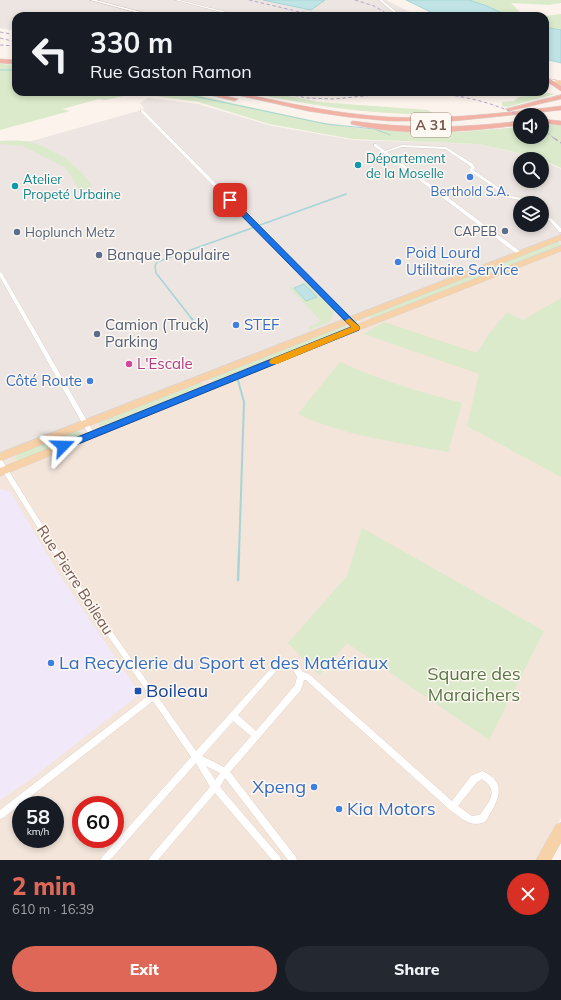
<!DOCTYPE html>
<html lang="en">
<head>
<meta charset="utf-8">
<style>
  body { margin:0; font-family:Mulish,sans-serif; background:#242831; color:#f1f3f6; height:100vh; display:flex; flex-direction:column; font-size:15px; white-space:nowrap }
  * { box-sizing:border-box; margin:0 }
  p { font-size:13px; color:#9ea1a6 }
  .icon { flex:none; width:22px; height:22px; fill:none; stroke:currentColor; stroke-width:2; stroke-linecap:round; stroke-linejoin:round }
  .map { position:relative; height:860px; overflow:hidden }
  .sheet { display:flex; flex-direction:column; background:#171b24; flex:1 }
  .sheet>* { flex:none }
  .top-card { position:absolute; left:12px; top:12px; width:537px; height:84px; border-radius:12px; box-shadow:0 2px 6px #0003; background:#171b24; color:#f1f3f6; overflow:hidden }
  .buttons { position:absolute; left:513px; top:108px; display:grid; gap:8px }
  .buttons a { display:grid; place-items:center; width:36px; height:36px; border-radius:50%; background:#171b24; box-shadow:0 2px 6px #0003; font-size:20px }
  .speed { position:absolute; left:12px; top:796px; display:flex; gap:8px; font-size:20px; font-weight:700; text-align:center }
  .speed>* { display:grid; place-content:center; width:52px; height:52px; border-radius:50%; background:#171b24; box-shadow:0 2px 6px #0003; line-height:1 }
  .speed small { font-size:10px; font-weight:400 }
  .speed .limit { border:6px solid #d22; background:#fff; color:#111 }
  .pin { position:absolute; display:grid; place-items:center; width:34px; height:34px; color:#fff; margin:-17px; border-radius:8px; box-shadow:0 2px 6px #0006 }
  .me { position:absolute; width:44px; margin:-22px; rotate:68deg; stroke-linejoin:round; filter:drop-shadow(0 0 3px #0008) }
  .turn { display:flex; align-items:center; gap:14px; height:84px; padding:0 12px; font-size:18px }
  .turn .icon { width:52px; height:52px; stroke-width:2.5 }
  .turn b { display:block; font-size:28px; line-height:34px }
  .round { display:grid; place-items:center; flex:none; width:42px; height:42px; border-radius:21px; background:#242831 }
  .head { display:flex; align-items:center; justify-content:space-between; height:68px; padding:0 12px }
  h1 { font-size:24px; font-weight:800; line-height:30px; color:#df6758 }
  .cta { display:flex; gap:8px; margin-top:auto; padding:8px 12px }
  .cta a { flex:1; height:46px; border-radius:24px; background:#df6758; color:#fff; font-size:16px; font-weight:800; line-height:46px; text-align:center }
  .cta a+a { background:#242831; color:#f1f3f6 }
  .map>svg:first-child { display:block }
  .residential { fill:#f3e5da; fill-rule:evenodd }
  .industrial { fill:#ece5e1; fill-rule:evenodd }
  .education { fill:#f1e8f9 }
  .green { fill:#daeaca }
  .water { fill:#c0e4e6; stroke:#a7d5d7 }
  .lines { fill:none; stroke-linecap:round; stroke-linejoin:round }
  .stream-far3 { stroke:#a7d5d7; stroke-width:1 }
  .stream-far2 { stroke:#a7d5d7; stroke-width:1.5 }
  .stream-far1 { stroke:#a7d5d7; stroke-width:2 }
  .stream { stroke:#a7d5d7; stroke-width:2.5 }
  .minor-casing { stroke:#cebbb1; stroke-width:0.5 }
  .tertiary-casing { stroke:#cebbb1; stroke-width:1 }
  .primary-casing { stroke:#d9d1ce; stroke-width:1 }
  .motorway-casing { stroke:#d9d1ce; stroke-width:1 }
  .minor { fill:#fff; fill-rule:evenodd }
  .tertiary { fill:#fff; fill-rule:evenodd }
  .primary { fill:#f7d1a8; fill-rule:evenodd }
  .motorway { fill:#f3b2a6; fill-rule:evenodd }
  .rail-far1 { stroke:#b6a9c7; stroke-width:1; stroke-dasharray:3.5 2.5; stroke-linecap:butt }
  .rail { stroke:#b6a9c7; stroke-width:1.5; stroke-dasharray:4.5 3; stroke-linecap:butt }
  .route { fill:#1a73e8; stroke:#114b97 }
  .slow { fill:#f59e0b }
  .culture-dot { fill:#0f9aa8; stroke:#fef8f3; stroke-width:1.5 }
  .shop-dot { fill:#3f7fe0; stroke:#fef8f3; stroke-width:1.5 }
  .service-dot { fill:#5c6f8a; stroke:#fef8f3; stroke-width:1.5 }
  .hotel-dot { fill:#d1479c; stroke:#fef8f3; stroke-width:1.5 }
  .transit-dot { fill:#1a4fb4; stroke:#fef8f3; stroke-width:1.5 }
  .labels { text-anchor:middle; stroke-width:3; stroke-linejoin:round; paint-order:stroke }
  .far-culture-label { font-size:13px; fill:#0d838f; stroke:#fef8f3; text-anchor:start }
  .far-shop-label { font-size:13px; fill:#366cbe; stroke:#fef8f3 }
  .far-service-label { font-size:13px; fill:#4e5e75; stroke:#fef8f3; text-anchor:end }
  .shield { fill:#fef8f3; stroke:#a08980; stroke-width:1 }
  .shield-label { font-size:14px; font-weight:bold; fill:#77594f }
  .shop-label { font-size:15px; fill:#366cbe; stroke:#fef8f3; text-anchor:start }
  .service-label { font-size:15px; fill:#4e5e75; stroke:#fef8f3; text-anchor:start }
  .hotel-label { font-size:15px; fill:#b23c85; stroke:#fef8f3; text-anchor:start }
  .street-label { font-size:15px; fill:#77594f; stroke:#fef8f3 }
  .near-shop-label { font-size:18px; fill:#366cbe; stroke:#fef8f3; text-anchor:start }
  .near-park-label { font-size:18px; fill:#587644; stroke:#fef8f3 }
  .near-transit-label { font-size:18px; fill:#164399; stroke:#fef8f3; text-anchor:start }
</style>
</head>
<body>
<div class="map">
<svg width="561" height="860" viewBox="0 0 561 860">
  <rect width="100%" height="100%" fill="#fcf4ec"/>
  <path class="residential" d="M561,238V818L536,860H0V457ZM21,805H55V839H21ZM81,805H115V839H81Z"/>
  <g class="industrial">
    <polygon points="0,0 386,0 418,16 16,16 16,31 0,28"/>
    <polygon points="302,92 479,92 463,97 433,92 397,92 365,96 315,95"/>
    <path d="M148,98L198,104L272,126L353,140L477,144L536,157L540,159H520V181H542V160L561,169V237L0,457V142L32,141L145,109L140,103ZM520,203H542V225H520Z"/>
  </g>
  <polygon class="education" points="0,489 11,492 57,571 140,694 27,782 0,800"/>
  <g class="green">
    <polygon points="469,0 561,0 561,3 549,5 511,3 522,14 522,16 508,16 487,6"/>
    <polygon points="561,14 561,30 545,27 545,16"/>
    <polygon points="0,64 16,65 16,92 183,92 314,121 356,128 412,132 461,132 520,127 520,137 542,137 542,124 561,125 561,168 537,157 478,144 352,139 269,124 198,102 149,95 123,96 105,100 99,99 62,109 70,111 0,130"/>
    <path d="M247,92H267L319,102L428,110L434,114C370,115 309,105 247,92Z"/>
    <polygon points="549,93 555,94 507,107 502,106 502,102 514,101 519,97"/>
    <path d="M0,141C7,141 15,140 22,141C49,144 78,164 92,186L81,192L65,167L23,146L0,144Z"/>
    <polygon points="558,241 561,246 375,318 371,318 369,316 369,314"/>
    <polygon points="305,282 334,311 331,321 309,330 309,327 321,321 289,287 294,288 306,301 316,297 304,284 301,285 301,283"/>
    <polygon points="561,298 561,477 467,426 479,374 364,334 384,322 477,353 488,335 507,312 523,320"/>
    <polygon points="343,324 346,327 346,330 216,382 210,379 211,377"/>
    <path d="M340,362C379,380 420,392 462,403L448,452C402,443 340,435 298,414Z"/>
    <polygon points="199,382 203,384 202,387 102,427 99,426 99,421"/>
    <polygon points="77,430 81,433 78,438 21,460 16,459 17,453"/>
    <polygon points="362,528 544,631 489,740 347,643 319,675 288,643 347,576"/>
  </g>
  <g class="water">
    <polygon points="263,0 325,0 311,10"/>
    <polygon points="406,0 469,0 487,6 508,16 439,16"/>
    <polygon points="545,27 561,30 561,63 545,59"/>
    <polygon points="304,284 317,297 306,301 294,288"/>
  </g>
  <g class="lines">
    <g class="stream-far3">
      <polyline points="0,70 16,70"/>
      <polyline points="174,92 326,124 375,129 390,135"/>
    </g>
    <g class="stream-far2">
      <polyline points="260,225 346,194"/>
      <polyline points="192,319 156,273 155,266 157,262 252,228"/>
    </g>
    <g class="stream-far1">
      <polyline points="191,318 193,320"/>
      <polyline points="238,380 244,402 239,554"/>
    </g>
    <polyline class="stream" points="238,580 239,553"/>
    <defs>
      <g id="minor">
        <polygon points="175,0 179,0 242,16 237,16"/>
        <polygon points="379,0 382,0 401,16 398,16"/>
        <polygon points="141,110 143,110 358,327 358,329 354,329 141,112"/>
        <polygon points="374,144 376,144 385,151 402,145 446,147 473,164 475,168 473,170 511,196 522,198 528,203 523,203 520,200 509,198 470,171 469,170 471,168 470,166 445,149 402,147 387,152 521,252 521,254 517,254 374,146"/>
        <polygon points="542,213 552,219 561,228 561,232 559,232 550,221 542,216"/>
        <polygon points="0,272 2,273 94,433 95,435 94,437 90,437 0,277"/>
        <path d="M0,460H2L83,590L196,751L274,665L284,660L297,664L303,672L309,674L452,801L471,776L482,771C510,783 497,803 485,822C469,828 462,818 450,810L306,680H304L301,690L230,772L296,857L297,860H288L225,778L220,787L280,857L281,860H272L215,793L158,860H149L150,857L210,787L196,763L110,860H101L102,857L191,757L153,701L3,818L0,819V810L149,695L79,594L0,467ZM284,667L293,669L297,677L295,685L256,731L238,715L278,669ZM233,721L251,736L224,767L202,756ZM206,766L220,773L215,780ZM482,779C500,791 489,802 480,815L472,816L458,806L477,782Z"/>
      </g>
      <g id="tertiary">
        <polygon points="90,0 96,0 156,16 150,16"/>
        <polygon points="545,78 559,81 557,82 545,80"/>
      </g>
      <g id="primary">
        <polygon points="555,80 561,81 561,85 555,82"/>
        <polygon points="561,235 561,240 0,461 0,453"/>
        <polygon points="561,246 561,251 359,330 0,476 0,468 353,326"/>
        <polygon points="561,823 561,842 551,860 536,860 556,825"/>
      </g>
      <g id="motorway">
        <polygon points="0,59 16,60 16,64 0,63"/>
        <polygon points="546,79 550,79 561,86 561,91 546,81"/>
        <polygon points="198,92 210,92 238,99 235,101"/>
        <path d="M224,92H235C286,103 337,114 388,117C446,120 504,113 561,106V110L454,121H389L348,117L308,111Z"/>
        <polygon points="561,95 561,99 509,111 506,109"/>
        <polygon points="542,119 561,121 561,125 542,123"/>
        <path d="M353,121C409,129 464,128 520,121V125C465,132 405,137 351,124V122Z"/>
      </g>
    </defs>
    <use href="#minor" class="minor-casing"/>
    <use href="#tertiary" class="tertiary-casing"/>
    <use href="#primary" class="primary-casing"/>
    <use href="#motorway" class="motorway-casing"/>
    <use href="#minor" class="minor"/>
    <use href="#tertiary" class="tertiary"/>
    <use href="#primary" class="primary"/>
    <use href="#motorway" class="motorway"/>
    <g class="rail-far1">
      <polyline points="249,0 300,12 344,15"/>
      <polyline points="355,0 374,6 391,16"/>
      <polyline points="0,32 16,35"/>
      <polyline points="0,38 16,42"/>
      <polyline points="0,45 16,46"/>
      <polyline points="277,92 307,98 334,99 404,92"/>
      <path d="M425,92C459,95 490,101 520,116"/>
      <polyline points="542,129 555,139"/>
    </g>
    <polyline class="rail" points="554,138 561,143"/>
  </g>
  <polygon class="route" points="227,198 232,198 359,326 359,330 66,449 60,449 60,444 351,327 227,201"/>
  <polygon class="slow" points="349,318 359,326 359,330 277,364 271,364 269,362 271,359 351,327 345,321"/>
  <g class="culture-dot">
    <circle cx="358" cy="165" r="4"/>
    <circle cx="15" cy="186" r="4"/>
  </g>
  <g class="shop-dot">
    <circle cx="470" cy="177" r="4"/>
    <circle cx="398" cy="262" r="4"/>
    <circle cx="236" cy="325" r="4"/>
    <circle cx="90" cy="381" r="4"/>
    <circle cx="51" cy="663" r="4"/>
    <circle cx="314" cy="787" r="4"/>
    <circle cx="339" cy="809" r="4"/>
  </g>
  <g class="service-dot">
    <circle cx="505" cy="231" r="4"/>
    <circle cx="17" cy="232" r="4"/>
    <circle cx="99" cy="255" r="4"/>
    <circle cx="97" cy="334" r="4"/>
  </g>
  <circle class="hotel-dot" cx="129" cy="364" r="4"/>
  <rect class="transit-dot" x="134" y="687" width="8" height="8" rx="2"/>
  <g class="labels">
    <g class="far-culture-label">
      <text x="366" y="163">Département<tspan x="366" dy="15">de la Moselle</tspan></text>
      <text x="23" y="184">Atelier<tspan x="23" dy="15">Propeté Urbaine</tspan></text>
    </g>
    <g class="far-shop-label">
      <text x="470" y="196">Berthold S.A.</text>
    </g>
    <g class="far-service-label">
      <text x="497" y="236">CAPEB</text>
      <text x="25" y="237" text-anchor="start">Hoplunch Metz</text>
    </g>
    <rect class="shield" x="411" y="113" width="40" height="24" rx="3"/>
    <g class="shield-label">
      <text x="431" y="130">A 31</text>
    </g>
    <g class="shop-label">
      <text x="406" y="258">Poid Lourd<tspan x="406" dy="17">Utilitaire Service</tspan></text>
      <text x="244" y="330">STEF</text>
      <text x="82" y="386" text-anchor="end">Côté Route</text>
    </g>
    <g class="service-label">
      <text x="107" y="260">Banque Populaire</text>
      <text x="105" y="330">Camion (Truck)<tspan x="105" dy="17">Parking</tspan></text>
    </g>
    <g class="hotel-label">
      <text x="137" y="369">L'Escale</text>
    </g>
    <g class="street-label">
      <text transform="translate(75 580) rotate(57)" y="5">Rue Pierre Boileau</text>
    </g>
    <g class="near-shop-label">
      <text x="59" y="669">La Recyclerie du Sport et des Matériaux</text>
      <text x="306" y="793" text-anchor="end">Xpeng</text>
      <text x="347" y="815">Kia Motors</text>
    </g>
    <g class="near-park-label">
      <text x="474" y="680">Square des<tspan x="474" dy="21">Maraichers</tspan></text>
    </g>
    <g class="near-transit-label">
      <text x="146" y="697">Boileau</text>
    </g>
  </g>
</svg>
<div class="buttons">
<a><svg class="icon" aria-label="sound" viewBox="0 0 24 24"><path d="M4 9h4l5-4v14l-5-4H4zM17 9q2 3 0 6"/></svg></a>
<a><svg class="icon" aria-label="search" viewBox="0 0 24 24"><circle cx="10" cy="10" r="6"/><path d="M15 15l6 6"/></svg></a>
<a><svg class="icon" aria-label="layers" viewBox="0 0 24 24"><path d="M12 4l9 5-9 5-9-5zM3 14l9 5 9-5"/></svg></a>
</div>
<div class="speed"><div>58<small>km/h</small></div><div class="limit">60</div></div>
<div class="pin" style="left:230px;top:200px;background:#d93025"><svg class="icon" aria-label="arrive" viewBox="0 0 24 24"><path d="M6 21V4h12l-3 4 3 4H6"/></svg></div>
<svg class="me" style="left:63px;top:446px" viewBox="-20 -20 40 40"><path d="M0-17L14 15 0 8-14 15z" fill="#1a73e8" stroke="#fff" stroke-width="4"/></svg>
<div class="top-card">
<div class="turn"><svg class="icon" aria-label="left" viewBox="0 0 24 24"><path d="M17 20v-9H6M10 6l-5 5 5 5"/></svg><div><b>330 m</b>Rue Gaston Ramon</div></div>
</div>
</div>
<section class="sheet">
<div class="head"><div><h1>2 min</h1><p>610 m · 16:39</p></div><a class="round" style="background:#d93025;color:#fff"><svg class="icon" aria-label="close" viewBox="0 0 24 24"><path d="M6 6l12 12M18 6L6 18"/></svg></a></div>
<div class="cta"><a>Exit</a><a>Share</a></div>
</section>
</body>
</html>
